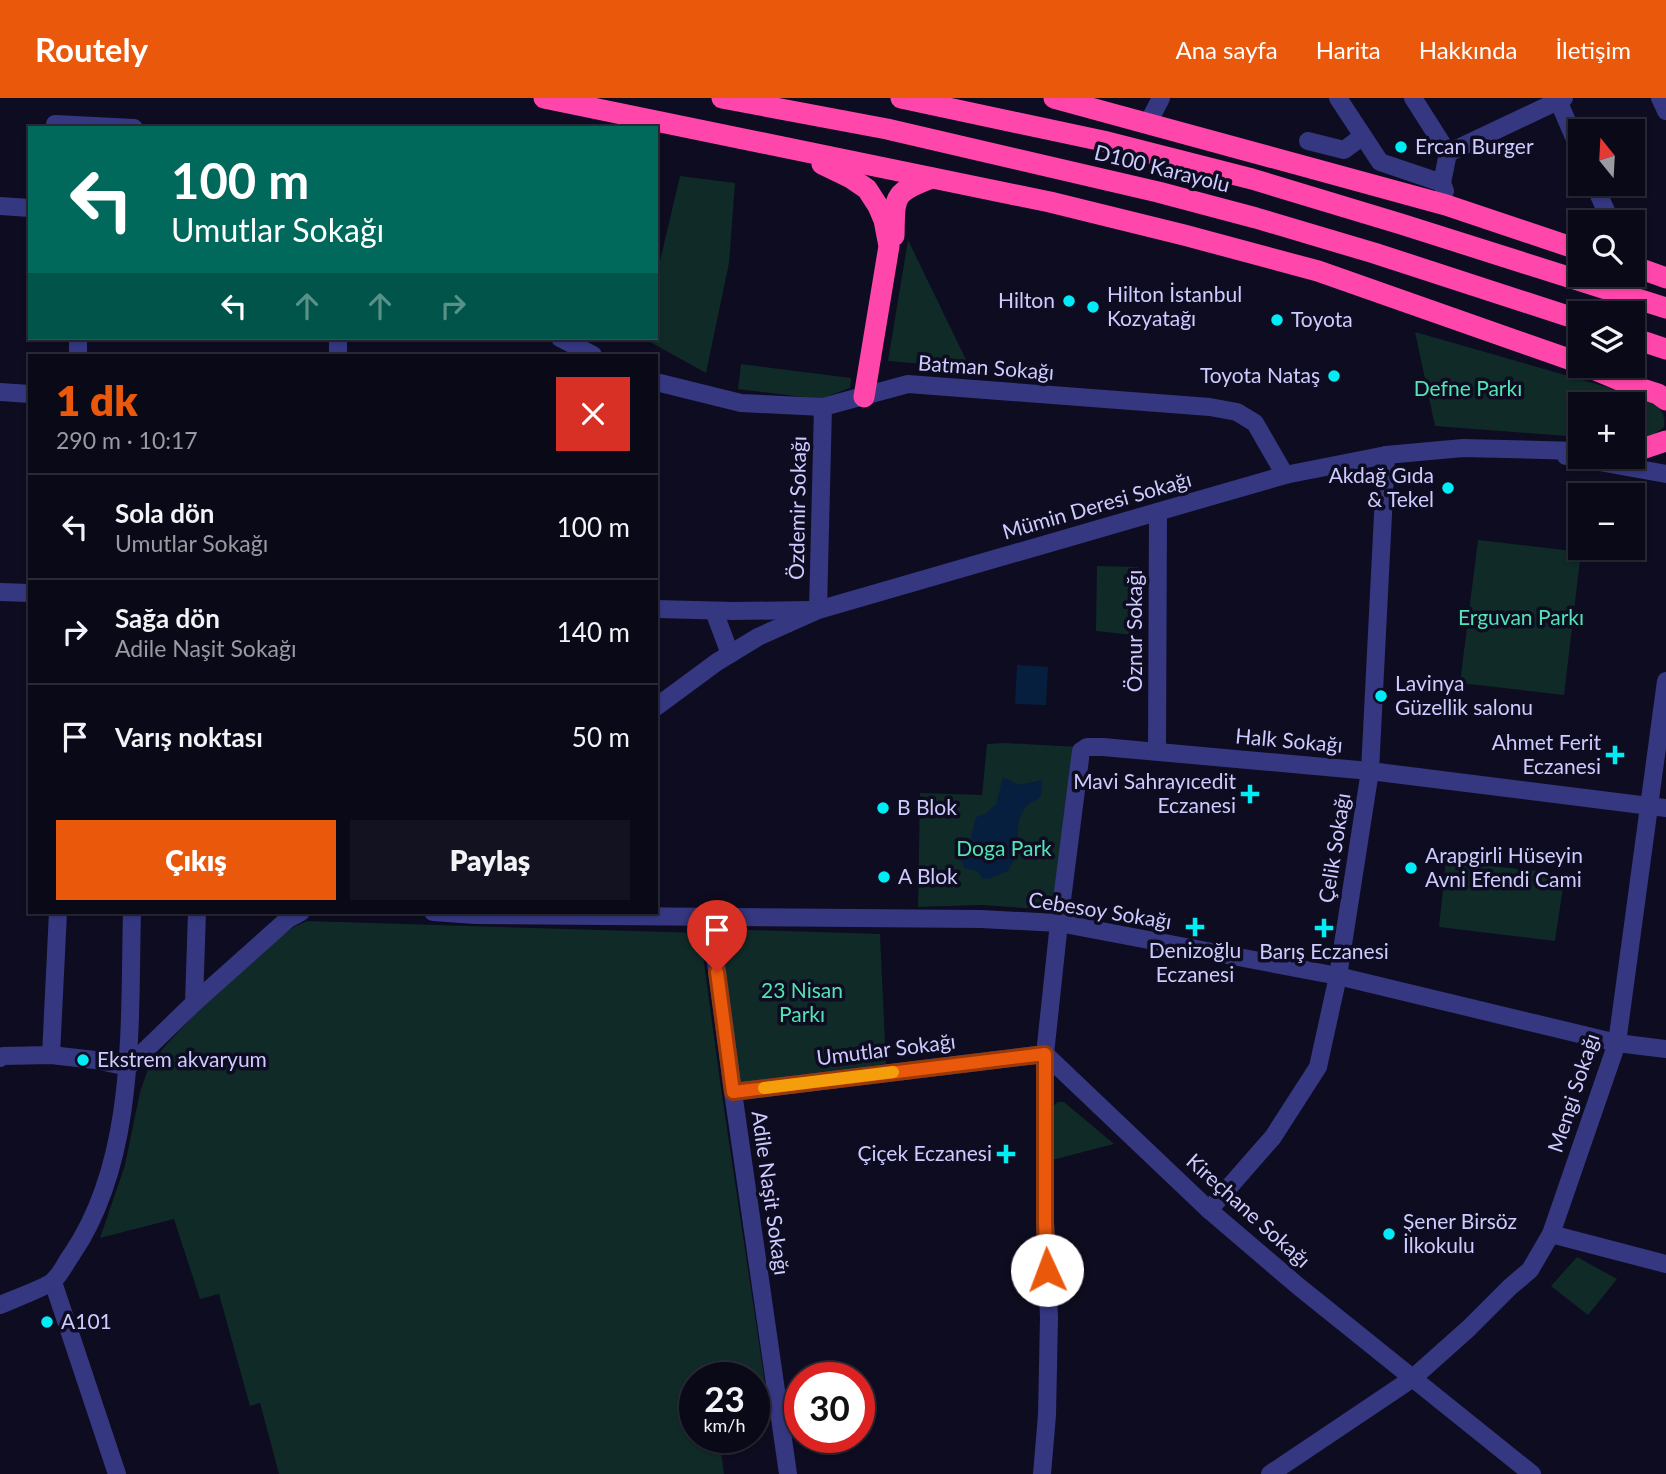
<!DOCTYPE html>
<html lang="tr">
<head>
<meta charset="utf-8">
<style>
  body { margin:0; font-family:Lato,sans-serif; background:#131221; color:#f1f3f6; height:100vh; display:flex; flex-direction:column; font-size:26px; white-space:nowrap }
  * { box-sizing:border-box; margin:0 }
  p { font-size:23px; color:#999aa2 }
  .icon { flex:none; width:38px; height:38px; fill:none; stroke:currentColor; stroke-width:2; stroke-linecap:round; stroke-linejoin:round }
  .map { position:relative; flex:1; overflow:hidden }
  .details { position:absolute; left:28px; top:256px; width:630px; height:560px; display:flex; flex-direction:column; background:#0a0918; border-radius:0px; box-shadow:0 2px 5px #0004,0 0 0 2px #2a2a37 }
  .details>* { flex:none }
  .guide { position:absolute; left:28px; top:28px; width:630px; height:214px; border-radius:0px; box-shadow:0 2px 5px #0004,0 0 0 2px #2a2a37; background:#00695c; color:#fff; overflow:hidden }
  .needle { width:46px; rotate:342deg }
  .fabs { position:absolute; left:1568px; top:21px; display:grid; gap:14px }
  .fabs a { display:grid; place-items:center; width:77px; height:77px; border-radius:0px; background:#0a0918; box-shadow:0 2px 5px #0004,0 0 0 2px #2a2a37; font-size:35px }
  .speed { position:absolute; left:679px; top:1264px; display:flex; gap:14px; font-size:35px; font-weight:700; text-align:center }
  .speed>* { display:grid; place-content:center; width:91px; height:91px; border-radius:50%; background:#0a0918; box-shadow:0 2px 5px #0004,0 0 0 2px #2a2a37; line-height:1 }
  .speed small { font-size:18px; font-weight:400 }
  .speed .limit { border:10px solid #d22; background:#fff; color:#111 }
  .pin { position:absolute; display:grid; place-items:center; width:60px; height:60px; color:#fff; margin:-72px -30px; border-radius:50% 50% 50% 0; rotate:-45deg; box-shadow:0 0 7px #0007 }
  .pin .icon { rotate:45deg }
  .me { position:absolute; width:77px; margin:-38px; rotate:358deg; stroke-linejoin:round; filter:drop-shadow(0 0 5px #0008) }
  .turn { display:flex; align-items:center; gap:24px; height:147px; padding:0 28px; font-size:32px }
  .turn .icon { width:91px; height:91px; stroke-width:2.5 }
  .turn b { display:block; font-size:49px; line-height:60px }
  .lanes { display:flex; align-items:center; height:66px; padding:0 28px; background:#0003; justify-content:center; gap:35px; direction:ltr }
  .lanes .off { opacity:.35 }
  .round { display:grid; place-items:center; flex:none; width:74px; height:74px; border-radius:0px; background:#131221 }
  .head { display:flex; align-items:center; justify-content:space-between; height:119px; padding:0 28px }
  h1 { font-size:42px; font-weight:800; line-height:52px; color:#ea580c }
  .button { display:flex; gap:14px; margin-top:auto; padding:14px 28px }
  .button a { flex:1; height:80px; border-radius:0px; background:#ea580c; color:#fff; font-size:28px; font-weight:800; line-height:80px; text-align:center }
  .button a+a { background:#131221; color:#f1f3f6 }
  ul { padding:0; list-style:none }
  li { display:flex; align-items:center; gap:21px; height:105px; padding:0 28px; border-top:2px solid #2a2a37 }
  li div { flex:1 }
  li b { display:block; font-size:26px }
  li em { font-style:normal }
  header { display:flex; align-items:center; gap:42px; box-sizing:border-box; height:98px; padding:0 35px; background:#ea580c; color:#fff }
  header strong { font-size:33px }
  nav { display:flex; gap:38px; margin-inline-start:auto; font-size:24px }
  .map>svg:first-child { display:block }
  .green { fill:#0f2a27 }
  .water { fill:#071f3e }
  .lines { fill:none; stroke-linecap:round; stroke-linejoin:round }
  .minor { stroke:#353781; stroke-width:18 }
  .highway { stroke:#ff46ab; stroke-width:21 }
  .route-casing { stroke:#983908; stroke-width:18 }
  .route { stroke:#ea580c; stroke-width:12 }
  .slow { stroke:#f59e0b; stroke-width:12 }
  .poi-dot { fill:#00edf6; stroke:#0e0c20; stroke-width:2.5 }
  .labels { text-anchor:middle; stroke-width:7; stroke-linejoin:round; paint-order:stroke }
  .poi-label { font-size:21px; fill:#cdcbff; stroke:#0e0c20; text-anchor:start }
  .street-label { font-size:21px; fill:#cdcbff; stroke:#0e0c20 }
  .park-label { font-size:21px; fill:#53e3b5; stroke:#0e0c20 }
</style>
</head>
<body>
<header>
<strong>Routely</strong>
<nav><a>Ana sayfa</a><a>Harita</a><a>Hakkında</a><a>İletişim</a></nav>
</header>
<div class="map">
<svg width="1666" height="1376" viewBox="0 0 1666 1376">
  <rect width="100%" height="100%" fill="#0e0c20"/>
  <g class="green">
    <polygon points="680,78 735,85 729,165 706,275 643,240 656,240 656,180"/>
    <polygon points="908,142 970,270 888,263"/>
    <path d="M1415,234L1649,301C1659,309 1666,315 1664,329L1650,340L1633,344V306H1580V339L1435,328Z"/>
    <polygon points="741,266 851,280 850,290 820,301 738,291"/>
    <polygon points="1478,442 1581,454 1564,597 1460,585"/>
    <polygon points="1097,468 1138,469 1134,537 1096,533"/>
    <polygon points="1006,645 1078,649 1053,812 982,807 918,809 920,695 982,697 987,646"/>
    <polygon points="1446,763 1565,776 1555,843 1439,829"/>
    <polygon points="307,823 700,835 721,990 765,1285 754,1286 754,1279 695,1279 695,1339 719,1339 724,1376 279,1376 260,1305 250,1308 219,1196 200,1201 174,1121 100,1140 125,1067 140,994 149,968 166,947 208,902 282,838 294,829"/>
    <polygon points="720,831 880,836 886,966 739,986"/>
    <polygon points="1058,1004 1064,1004 1114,1046 1052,1062 1052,1009"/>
    <polygon points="1577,1159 1617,1181 1588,1217 1551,1188"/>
  </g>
  <g class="water">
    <polygon points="1017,567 1048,569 1046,607 1015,606"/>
    <path d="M1003,679L1019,687L1042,682L1041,698C1037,702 1031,704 1027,708C1013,723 1021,740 1015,758C1014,763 1010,769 1008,773L989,781H983L977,773L964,770L961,761L963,752L970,743L975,722L978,718L985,716L996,706Z"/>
  </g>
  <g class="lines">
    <g class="minor">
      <polyline points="1338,0 1380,64 1442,85"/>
      <polyline points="1413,0 1448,55 1442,85 1445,93"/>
      <polyline points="1557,0 1580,53"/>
      <polyline points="1660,0 1666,13"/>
      <polyline points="1148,25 1161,0"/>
      <polyline points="55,26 134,30"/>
      <polyline points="1308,43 1344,52 1363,38"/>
      <polyline points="1448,55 1564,0"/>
      <polyline points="1594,86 1611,124"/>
      <polyline points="0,108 30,110"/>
      <polyline points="560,240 593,257"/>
      <polyline points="78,257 78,240"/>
      <polyline points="338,257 338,240"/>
      <polyline points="656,284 741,305 823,309 908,286 1210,309 1237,314 1255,325 1285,377"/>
      <polyline points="0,294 30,296"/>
      <polyline points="1566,358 1666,376"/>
      <polyline points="0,494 30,495"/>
      <polyline points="656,511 734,513 810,512"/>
      <polyline points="818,512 823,309"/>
      <polyline points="714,513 730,556"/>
      <polyline points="656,609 717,564 758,539 818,512 1285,377 1386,357 1463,350 1580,353"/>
      <polyline points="1157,653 1158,414"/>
      <polyline points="433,814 476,817 981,821 1059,825 1338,878 1617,945 1666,951"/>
      <polyline points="710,819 733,994 788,1376"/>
      <polyline points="194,905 197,814"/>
      <polyline points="1045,956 1209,1112 1298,1188 1532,1376"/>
      <polyline points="51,957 58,814"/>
      <polyline points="0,960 3,958 51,957 95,962 128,969"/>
      <polyline points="128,969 194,905 288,821 301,814"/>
      <polyline points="733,994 1045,956"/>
      <polyline points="1209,1112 1273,1039 1318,969 1338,878 1370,673 1386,357"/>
      <polyline points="1551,1136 1666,1166"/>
      <polyline points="53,1184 117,1376"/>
      <path d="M0,1207C11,1202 47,1189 53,1183C61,1176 66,1164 72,1156C137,1060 129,925 132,814"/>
      <polyline points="1042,1376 1047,1317 1049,1220 1045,1124 1045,956 1059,825 1081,653 1087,649 1103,649 1370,673 1666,710"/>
      <polyline points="1270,1376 1413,1280 1469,1230 1510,1189 1530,1172 1551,1136 1617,945 1666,583"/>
    </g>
    <g class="highway">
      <polyline points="544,0 1050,104 1184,137 1318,173 1580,265"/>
      <polyline points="722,0 887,31 1158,94 1256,120 1374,155 1580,222"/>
      <polyline points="901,0 1103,43 1252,81 1401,126 1666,210"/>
      <polyline points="1054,0 1446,107 1580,152"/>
      <polyline points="822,66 851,80 867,91 878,108 884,122 889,148 864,299"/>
      <path d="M894,138C895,98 892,95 932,80"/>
      <polyline points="1633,168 1666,180"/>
      <polyline points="1633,240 1666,251"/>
      <polyline points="1586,268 1636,289 1658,296 1666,302"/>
      <polyline points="1633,354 1666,343"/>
    </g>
  </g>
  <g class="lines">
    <defs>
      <polyline id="route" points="717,874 733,994 1045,956 1045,1124 1047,1172"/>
    </defs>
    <use href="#route" class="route-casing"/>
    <use href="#route" class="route"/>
    <polyline class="slow" points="764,990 893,974"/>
  </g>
  <g class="poi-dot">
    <circle cx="1401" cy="49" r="7"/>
    <circle cx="1069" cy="203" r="7"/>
    <circle cx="1093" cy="209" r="7"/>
    <circle cx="1277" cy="222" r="7"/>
    <circle cx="1334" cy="278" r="7"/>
    <circle cx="1448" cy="390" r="7"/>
    <circle cx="1381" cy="598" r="7"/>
    <path d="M1611.5 646.5h7v7h7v7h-7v7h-7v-7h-7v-7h7z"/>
    <path d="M1246.5 685.5h7v7h7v7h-7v7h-7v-7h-7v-7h7z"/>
    <circle cx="883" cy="710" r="7"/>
    <circle cx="1411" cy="770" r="7"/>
    <circle cx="884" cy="779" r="7"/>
    <path d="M1191.5 818.5h7v7h7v7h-7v7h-7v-7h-7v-7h7z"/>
    <path d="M1320.5 819.5h7v7h7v7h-7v7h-7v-7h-7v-7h7z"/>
    <circle cx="83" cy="962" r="7"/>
    <path d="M1002.5 1045.5h7v7h7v7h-7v7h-7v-7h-7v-7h7z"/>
    <circle cx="1389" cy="1136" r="7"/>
    <circle cx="47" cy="1224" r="7"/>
  </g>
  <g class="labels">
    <g class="poi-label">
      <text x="1415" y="56">Ercan Burger</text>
      <text x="1107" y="204">Hilton İstanbul<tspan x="1107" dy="24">Kozyatağı</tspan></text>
      <text x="1055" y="210" text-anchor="end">Hilton</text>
      <text x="1291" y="229">Toyota</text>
      <text x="1320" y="285" text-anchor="end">Toyota Nataş</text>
      <text x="1434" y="385" text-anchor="end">Akdağ Gıda<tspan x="1434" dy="24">&amp; Tekel</tspan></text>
      <text x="1395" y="593">Lavinya<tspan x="1395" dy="24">Güzellik salonu</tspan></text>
      <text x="1601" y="652" text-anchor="end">Ahmet Ferit<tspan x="1601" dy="24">Eczanesi</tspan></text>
      <text x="1236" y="691" text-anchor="end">Mavi Sahrayıcedit<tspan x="1236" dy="24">Eczanesi</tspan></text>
      <text x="897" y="717">B Blok</text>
      <text x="1425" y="765">Arapgirli Hüseyin<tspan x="1425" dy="24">Avni Efendi Cami</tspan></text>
      <text x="898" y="786">A Blok</text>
      <text x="1195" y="860" text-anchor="middle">Denizoğlu<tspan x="1195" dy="24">Eczanesi</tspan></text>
      <text x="1324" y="861" text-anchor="middle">Barış Eczanesi</text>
      <text x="97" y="969">Ekstrem akvaryum</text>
      <text x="992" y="1063" text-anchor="end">Çiçek Eczanesi</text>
      <text x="1403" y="1131">Şener Birsöz<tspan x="1403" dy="24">İlkokulu</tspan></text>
      <text x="61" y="1231">A101</text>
    </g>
    <g class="street-label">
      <text transform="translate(1162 71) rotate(14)" y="7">D100 Karayolu</text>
      <text transform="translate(986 270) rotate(4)" y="7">Batman Sokağı</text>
      <text transform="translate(1097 408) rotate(-16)" y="7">Mümin Deresi Sokağı</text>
      <text transform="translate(798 410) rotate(-89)" y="7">Özdemir Sokağı</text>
      <text transform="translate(1135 533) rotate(-90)" y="7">Öznur Sokağı</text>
      <text transform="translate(1289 643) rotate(5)" y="7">Halk Sokağı</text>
      <text transform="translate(1335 750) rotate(-81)" y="7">Çelik Sokağı</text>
      <text transform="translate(1100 813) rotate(9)" y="7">Cebesoy Sokağı</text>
      <text transform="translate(886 952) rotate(-7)" y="7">Umutlar Sokağı</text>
      <text transform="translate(1574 995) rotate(-72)" y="7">Mengi Sokağı</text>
      <text transform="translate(770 1095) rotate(82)" y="7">Adile Naşit Sokağı</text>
      <text transform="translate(1248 1113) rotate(42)" y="7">Kireçhane Sokağı</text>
    </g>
    <g class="park-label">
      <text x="1468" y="298">Defne Parkı</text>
      <text x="1521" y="527">Erguvan Parkı</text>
      <text x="1004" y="758">Doga Park</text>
      <text x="802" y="900">23 Nisan<tspan x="802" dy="24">Parkı</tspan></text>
    </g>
  </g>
</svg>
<div class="fabs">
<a><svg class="needle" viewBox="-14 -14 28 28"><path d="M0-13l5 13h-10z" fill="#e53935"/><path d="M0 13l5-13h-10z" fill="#999aa2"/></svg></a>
<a><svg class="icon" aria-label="search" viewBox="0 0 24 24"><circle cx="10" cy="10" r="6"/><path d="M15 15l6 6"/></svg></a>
<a><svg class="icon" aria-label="layers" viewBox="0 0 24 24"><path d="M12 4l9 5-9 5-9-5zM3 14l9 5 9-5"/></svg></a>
<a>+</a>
<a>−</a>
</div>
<div class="speed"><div>23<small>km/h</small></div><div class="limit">30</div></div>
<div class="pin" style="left:717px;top:874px;background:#d93025"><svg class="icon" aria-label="arrive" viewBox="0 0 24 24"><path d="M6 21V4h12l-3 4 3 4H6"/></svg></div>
<svg class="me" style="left:1047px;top:1172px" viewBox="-20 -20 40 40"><circle r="19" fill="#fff"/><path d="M0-13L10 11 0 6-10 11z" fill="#ea580c"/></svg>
<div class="guide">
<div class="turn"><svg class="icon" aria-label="left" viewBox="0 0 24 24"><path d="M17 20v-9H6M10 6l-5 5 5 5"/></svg><div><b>100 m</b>Umutlar Sokağı</div></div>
<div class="lanes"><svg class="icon" aria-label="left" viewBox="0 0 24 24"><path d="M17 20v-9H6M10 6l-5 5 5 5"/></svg><svg class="icon off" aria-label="ahead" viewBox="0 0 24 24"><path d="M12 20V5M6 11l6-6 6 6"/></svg><svg class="icon off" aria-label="ahead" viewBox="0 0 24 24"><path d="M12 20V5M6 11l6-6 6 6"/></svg><svg class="icon off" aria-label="right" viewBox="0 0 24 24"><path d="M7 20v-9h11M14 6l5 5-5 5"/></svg></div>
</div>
<section class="details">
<div class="head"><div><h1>1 dk</h1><p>290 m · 10:17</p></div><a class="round" style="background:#d93025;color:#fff"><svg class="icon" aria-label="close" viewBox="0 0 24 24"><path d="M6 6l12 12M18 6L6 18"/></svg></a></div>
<ul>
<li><svg class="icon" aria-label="left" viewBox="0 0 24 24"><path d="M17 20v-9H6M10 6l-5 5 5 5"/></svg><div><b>Sola dön</b><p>Umutlar Sokağı</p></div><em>100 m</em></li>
<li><svg class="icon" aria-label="right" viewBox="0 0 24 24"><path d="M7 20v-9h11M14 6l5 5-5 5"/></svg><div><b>Sağa dön</b><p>Adile Naşit Sokağı</p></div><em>140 m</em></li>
<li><svg class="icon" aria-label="arrive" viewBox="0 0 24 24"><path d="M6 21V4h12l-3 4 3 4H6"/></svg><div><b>Varış noktası</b></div><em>50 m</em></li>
</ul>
<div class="button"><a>Çıkış</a><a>Paylaş</a></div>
</section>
</div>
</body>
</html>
